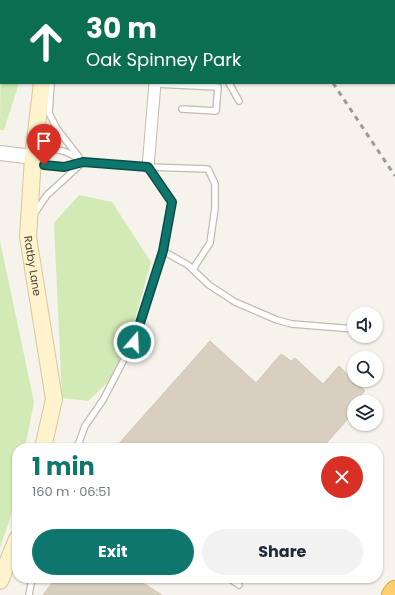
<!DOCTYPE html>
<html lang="en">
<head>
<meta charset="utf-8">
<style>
  body { margin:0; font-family:Poppins,sans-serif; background:#f2f2f3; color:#1f2937; height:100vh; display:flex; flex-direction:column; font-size:15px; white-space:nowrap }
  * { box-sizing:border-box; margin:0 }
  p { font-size:13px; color:#747a83 }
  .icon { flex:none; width:22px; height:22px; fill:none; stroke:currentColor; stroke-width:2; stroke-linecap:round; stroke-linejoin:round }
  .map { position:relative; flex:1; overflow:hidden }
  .side { position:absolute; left:12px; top:443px; width:371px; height:140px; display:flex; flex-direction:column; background:#fff; border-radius:16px; box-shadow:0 1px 3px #0004 }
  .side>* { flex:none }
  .hud { position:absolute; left:0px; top:0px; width:395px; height:84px; box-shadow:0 1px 3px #0004; background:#0b6e4f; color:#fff; overflow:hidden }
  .controls { position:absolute; left:347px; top:307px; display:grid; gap:8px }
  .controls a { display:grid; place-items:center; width:36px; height:36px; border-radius:50%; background:#fff; box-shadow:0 1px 3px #0004; font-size:20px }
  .pin { position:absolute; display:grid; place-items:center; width:34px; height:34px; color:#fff; margin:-41px -17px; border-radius:50% 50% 50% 0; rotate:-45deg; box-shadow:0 0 4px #0007 }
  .pin .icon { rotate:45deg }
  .me { position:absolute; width:44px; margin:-22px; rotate:19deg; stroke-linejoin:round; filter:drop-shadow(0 0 3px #0008) }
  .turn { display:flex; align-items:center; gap:14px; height:84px; padding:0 20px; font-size:18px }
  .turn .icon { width:52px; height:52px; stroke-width:2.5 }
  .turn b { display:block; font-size:28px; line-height:34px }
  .round { display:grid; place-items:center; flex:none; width:42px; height:42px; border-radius:21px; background:#f2f2f3 }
  .headline { display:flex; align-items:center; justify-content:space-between; height:68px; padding:0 20px }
  h1 { font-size:24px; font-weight:700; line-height:30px; color:#0f766e }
  .action { display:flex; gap:8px; margin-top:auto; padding:8px 20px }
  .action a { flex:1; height:46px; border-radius:24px; background:#0f766e; color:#fff; font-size:16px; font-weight:700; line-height:46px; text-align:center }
  .action a+a { background:#f2f2f3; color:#1f2937 }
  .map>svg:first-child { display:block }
  .green { fill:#d2eab5 }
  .building { fill:#d8cfc1; stroke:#d3c7b4 }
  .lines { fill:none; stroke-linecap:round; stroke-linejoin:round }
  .service-casing { stroke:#c2bbae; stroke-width:8 }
  .minor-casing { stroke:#c2bbae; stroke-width:13 }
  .tertiary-casing { stroke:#c2bbae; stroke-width:16 }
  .secondary-casing { stroke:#d6c79b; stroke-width:18 }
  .motorway-casing { stroke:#e0a43c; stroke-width:22 }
  .service { stroke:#fff; stroke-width:5.5 }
  .minor { stroke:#fff; stroke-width:11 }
  .tertiary { stroke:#fff; stroke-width:14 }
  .secondary { stroke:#fff3cd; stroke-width:16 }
  .motorway { stroke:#ffcf6e; stroke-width:20 }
  .rail { stroke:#9a9a9a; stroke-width:3; stroke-dasharray:5 5; stroke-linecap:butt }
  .route-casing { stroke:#0a4d48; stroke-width:10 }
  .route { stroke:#0f766e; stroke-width:7 }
  .labels { text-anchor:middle; stroke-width:3; stroke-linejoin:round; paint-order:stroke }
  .street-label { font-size:11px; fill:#4b4439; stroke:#fff }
</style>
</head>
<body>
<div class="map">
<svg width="395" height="595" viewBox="0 0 395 595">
  <rect width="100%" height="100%" fill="#f6f3ec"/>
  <g class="green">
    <polygon points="1,6 1,83 19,83 4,130 0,130"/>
    <polygon points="79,195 112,202 151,262 121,370 88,401 62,398 54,223"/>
    <polygon points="0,241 34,402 25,448 17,448 17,485 9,522 0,547"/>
  </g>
  <g class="building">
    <polygon points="210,341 256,383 281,354 291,361 295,358 323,384 339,366 365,391 354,402 354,412 322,448 115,448"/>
    <polygon points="56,578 135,578 162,595 43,595"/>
  </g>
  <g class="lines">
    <defs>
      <g id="service">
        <polyline points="193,1 194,0"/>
        <polyline points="51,83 49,113 57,129 79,157"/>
        <polyline points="229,83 239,101"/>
        <polyline points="155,84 218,87 216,111 182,109"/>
        <path d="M83,162C65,149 54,145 33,157L45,165L64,167L83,162L148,167L208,169L215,184V208L210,243L193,269"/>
        <polyline points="34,214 47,195 81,164"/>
        <polyline points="163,251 188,265 209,285 235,302 277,320 292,324 354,329"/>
        <polyline points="77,448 85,426 103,400 133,342 163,251 172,202 148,167"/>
        <polyline points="229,578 239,585"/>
        <polyline points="29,595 32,578"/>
      </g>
      <g id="minor">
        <polyline points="377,0 378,1"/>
        <polyline points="162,1 162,0"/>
        <polyline points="394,26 395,28"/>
        <polyline points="148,167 155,83"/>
      </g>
      <polyline id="tertiary" points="0,153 33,157"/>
      <g id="secondary">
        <polyline points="58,1 58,0"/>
        <path id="s1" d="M42,83L33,157L28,237L54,399L43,448"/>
        <polyline points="0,581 17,539"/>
      </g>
      <polyline id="motorway" points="392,595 395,591"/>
    </defs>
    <use href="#service" class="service-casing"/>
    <use href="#minor" class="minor-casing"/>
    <use href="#tertiary" class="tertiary-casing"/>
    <use href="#secondary" class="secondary-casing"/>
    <use href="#motorway" class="motorway-casing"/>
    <use href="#service" class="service"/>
    <use href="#minor" class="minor"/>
    <use href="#tertiary" class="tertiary"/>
    <use href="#secondary" class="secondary"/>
    <use href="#motorway" class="motorway"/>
    <g class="rail">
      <polyline points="280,0 281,1"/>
      <polyline points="333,83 395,176"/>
    </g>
  </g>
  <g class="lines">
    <defs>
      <polyline id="route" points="44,165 64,167 83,162 148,167 172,202 163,251 134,342"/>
    </defs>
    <use href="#route" class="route-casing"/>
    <use href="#route" class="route"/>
  </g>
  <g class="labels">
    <g class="street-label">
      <text dy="4" stroke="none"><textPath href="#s1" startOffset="184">Ratby Lane</textPath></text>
    </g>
  </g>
</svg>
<div class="controls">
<a><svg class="icon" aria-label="sound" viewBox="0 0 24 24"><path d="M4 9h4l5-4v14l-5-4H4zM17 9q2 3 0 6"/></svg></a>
<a><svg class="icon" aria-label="search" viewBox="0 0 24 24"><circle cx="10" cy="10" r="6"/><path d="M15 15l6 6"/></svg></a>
<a><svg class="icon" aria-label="layers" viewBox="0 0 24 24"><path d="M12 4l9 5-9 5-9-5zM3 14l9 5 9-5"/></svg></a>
</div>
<div class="pin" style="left:44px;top:165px;background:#d93025"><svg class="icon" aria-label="arrive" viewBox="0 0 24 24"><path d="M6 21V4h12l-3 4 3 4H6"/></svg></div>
<svg class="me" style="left:134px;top:342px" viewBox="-20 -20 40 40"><circle r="17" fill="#0f766e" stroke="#fff" stroke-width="3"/><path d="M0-11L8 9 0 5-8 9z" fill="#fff"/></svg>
<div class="hud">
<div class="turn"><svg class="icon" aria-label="ahead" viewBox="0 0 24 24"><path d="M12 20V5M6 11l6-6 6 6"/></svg><div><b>30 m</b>Oak Spinney Park</div></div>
</div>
<section class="side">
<div class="headline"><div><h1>1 min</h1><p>160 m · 06:51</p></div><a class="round" style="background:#d93025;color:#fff"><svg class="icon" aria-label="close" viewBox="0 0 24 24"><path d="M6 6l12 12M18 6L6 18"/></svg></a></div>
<div class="action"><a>Exit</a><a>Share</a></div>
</section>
</div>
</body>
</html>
